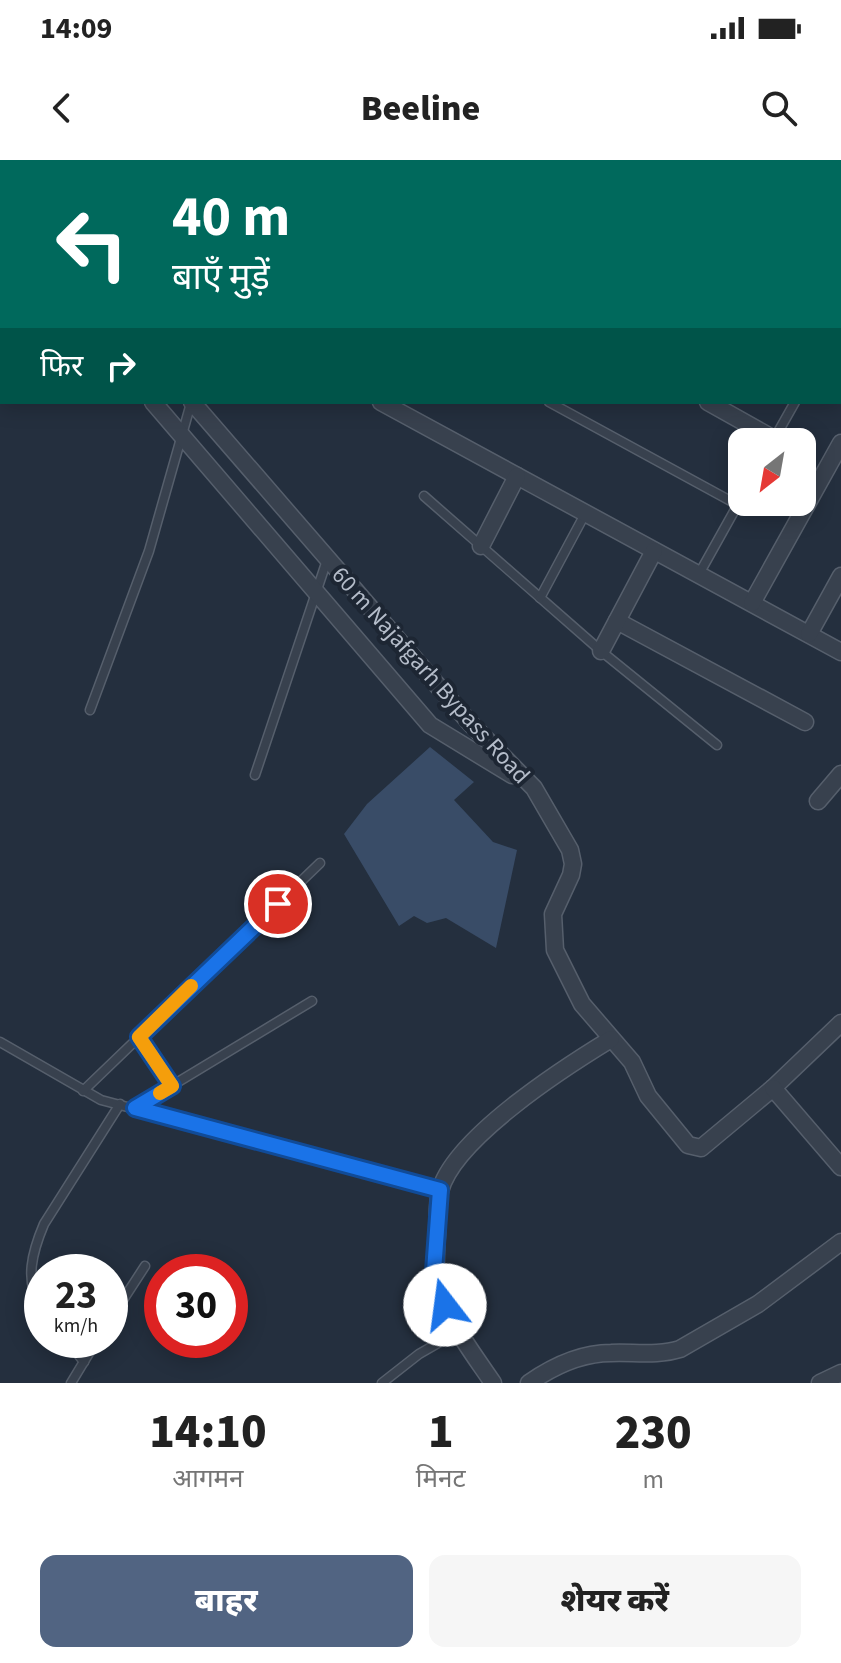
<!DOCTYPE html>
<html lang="hi">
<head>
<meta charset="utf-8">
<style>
  body { margin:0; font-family:"Source Sans 3","Noto Sans Devanagari",sans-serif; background:#f6f6f6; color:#222; height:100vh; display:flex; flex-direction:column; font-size:30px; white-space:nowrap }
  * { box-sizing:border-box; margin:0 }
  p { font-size:26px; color:#767676 }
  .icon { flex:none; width:44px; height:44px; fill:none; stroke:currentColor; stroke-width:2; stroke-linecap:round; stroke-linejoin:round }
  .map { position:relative; height:1223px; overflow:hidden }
  .side { display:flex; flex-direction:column; background:#fff; flex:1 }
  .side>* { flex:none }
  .top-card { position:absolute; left:0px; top:0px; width:842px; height:244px; box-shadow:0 4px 20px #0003; background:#00695c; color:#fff; overflow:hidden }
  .needle { width:52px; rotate:211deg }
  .fabs { position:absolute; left:728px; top:268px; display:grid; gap:16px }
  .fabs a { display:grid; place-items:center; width:88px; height:88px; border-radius:16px; background:#fff; box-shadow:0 4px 20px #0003; font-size:40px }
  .speed { position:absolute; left:24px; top:1094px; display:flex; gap:16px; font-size:40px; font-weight:700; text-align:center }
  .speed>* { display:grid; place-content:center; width:104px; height:104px; border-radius:50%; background:#fff; box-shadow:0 4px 20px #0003; line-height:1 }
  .speed small { font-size:20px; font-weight:400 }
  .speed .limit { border:12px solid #d22; background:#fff; color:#111 }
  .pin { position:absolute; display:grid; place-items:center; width:68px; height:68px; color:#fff; margin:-34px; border:4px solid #fff; border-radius:50%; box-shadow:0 2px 8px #0007 }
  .me { position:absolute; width:88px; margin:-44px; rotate:345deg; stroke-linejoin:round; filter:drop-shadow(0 0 6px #0008) }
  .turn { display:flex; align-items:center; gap:28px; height:168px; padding:0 40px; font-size:36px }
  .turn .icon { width:104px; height:104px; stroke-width:2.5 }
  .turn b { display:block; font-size:56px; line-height:68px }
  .then { display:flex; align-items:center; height:76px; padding:0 40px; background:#0003; gap:16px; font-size:30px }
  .eta { display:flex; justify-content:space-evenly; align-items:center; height:136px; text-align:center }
  .eta b { font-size:48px; font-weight:800; line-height:56px }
  .button { display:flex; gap:16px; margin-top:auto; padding:16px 40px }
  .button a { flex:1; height:92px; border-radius:16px; background:#516482; color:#fff; font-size:32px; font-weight:800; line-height:92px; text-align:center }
  .button a+a { background:#f6f6f6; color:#222 }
  .status { display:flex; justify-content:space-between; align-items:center; height:56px; padding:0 40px; background:#fff; direction:ltr }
  .status svg { height:22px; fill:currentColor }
  header { display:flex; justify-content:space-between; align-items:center; height:104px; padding:0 40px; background:#fff; font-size:36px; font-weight:800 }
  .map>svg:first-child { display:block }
  .water { fill:#394c67 }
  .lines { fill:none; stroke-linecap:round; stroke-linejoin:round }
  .lane-casing { stroke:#565f6c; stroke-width:11 }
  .street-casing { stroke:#565f6c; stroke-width:19 }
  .lane { stroke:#38414e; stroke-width:8 }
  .street { stroke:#38414e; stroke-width:16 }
  .route-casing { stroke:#114b97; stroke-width:20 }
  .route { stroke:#1a73e8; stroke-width:14 }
  .slow { stroke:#f59e0b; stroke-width:14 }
  .labels { text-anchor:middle; stroke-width:8; stroke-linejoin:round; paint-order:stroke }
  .street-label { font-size:24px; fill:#b4bcc9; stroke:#1d2633 }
</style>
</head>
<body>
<div class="status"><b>14:09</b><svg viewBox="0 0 49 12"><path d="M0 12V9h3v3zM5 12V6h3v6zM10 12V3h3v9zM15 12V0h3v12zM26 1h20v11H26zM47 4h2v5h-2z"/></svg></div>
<header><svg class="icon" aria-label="back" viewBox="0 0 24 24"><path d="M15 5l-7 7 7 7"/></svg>Beeline<svg class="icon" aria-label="search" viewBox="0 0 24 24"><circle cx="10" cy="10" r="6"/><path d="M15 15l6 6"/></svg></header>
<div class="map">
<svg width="841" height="1223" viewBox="0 0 841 1223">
  <rect width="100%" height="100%" fill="#242f3e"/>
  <polygon class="water" points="430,587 474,622 454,640 493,682 517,690 496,788 446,758 427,763 414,756 399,766 344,674 367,644"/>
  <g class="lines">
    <defs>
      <g id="lane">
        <polyline points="345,2 347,0"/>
        <polyline points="525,2 526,0"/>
        <polyline points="783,2 784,0"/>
        <polyline points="840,161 841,160"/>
        <polyline points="0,184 2,183"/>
        <polyline points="549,242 738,345"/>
        <polyline points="773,281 795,242"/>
        <polyline points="424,336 601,491 717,585"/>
        <polyline points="699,414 742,337"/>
        <polyline points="540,438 585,354"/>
        <polyline points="90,550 149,391 191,243"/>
        <polyline points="255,615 327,400"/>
        <polyline points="139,877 172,926"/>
        <polyline points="0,882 101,940 440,1030"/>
        <polyline points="83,931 320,703"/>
        <polyline points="135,948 312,841"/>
        <path d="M42,1147C23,1122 33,1090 44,1064L120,944"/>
        <polyline points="110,1160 145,1106"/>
        <polyline points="67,1180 84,1202"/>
        <polyline points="71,1223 97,1180"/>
        <polyline points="382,1223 419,1194 459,1171"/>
      </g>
      <g id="street">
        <polyline points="446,0 450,2"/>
        <polyline points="261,2 262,0"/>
        <polyline points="434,2 435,0"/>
        <polyline points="593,2 594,0"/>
        <polyline points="711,2 712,0"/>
        <polyline points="0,24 2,26"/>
        <polyline points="840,31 841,29"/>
        <polyline points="0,69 2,71"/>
        <polyline points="840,93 841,94"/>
        <polyline points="153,242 430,565 512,615"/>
        <polyline points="192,242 470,563 534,628 570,690 573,704 571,715 553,754 555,790 582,844 632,902 648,936 688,985 701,988 773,928 841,863"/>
        <polyline points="381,242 841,492"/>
        <polyline points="708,242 774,279"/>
        <polyline points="481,386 517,316"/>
        <polyline points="752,443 841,283"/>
        <polyline points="617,461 805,562"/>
        <polyline points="809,474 841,416"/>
        <polyline points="601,491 654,391"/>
        <polyline points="818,641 841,614"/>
        <polyline points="773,928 841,1007"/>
        <path d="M493,1223C476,1198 457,1173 445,1145C434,1121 435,1099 437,1074C438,1060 437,1044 440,1031C454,978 565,907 611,879"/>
        <path d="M529,1223C552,1207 582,1193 611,1193C634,1192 658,1196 680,1189L758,1144L841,1082"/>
        <polyline points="820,1223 841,1213"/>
      </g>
    </defs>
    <use href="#lane" class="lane-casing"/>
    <use href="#street" class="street-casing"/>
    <use href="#lane" class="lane"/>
    <use href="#street" class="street"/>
  </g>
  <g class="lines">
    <defs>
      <polyline id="route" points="278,744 139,877 172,926 135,948 440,1030 434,1111 445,1145"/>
    </defs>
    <use href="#route" class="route-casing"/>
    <use href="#route" class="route"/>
    <polyline class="slow" points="160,933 172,926 139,877 191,826"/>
  </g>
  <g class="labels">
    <g class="street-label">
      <text transform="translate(431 515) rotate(48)" y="8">60 m Najafgarh Bypass Road</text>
    </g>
  </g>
</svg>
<div class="fabs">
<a><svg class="needle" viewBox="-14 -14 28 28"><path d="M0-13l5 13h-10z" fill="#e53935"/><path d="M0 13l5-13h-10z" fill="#767676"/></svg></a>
</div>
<div class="speed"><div>23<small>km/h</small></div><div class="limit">30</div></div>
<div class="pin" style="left:278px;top:744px;background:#d93025"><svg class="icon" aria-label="arrive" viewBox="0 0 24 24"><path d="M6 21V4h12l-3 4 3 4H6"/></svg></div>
<svg class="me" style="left:445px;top:1145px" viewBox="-20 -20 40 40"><circle r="19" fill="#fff"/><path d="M0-13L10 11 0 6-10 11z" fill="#1a73e8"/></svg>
<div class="top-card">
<div class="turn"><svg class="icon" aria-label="left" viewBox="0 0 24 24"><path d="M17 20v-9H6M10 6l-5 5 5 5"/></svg><div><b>40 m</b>बाएँ मुड़ें</div></div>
<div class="then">फिर<svg class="icon" aria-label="right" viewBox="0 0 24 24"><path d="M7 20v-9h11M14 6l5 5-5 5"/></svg></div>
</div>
</div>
<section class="side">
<div class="eta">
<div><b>14:10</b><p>आगमन</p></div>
<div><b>1</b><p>मिनट</p></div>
<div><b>230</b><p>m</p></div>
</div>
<div class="button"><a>बाहर</a><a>शेयर करें</a></div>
</section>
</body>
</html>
